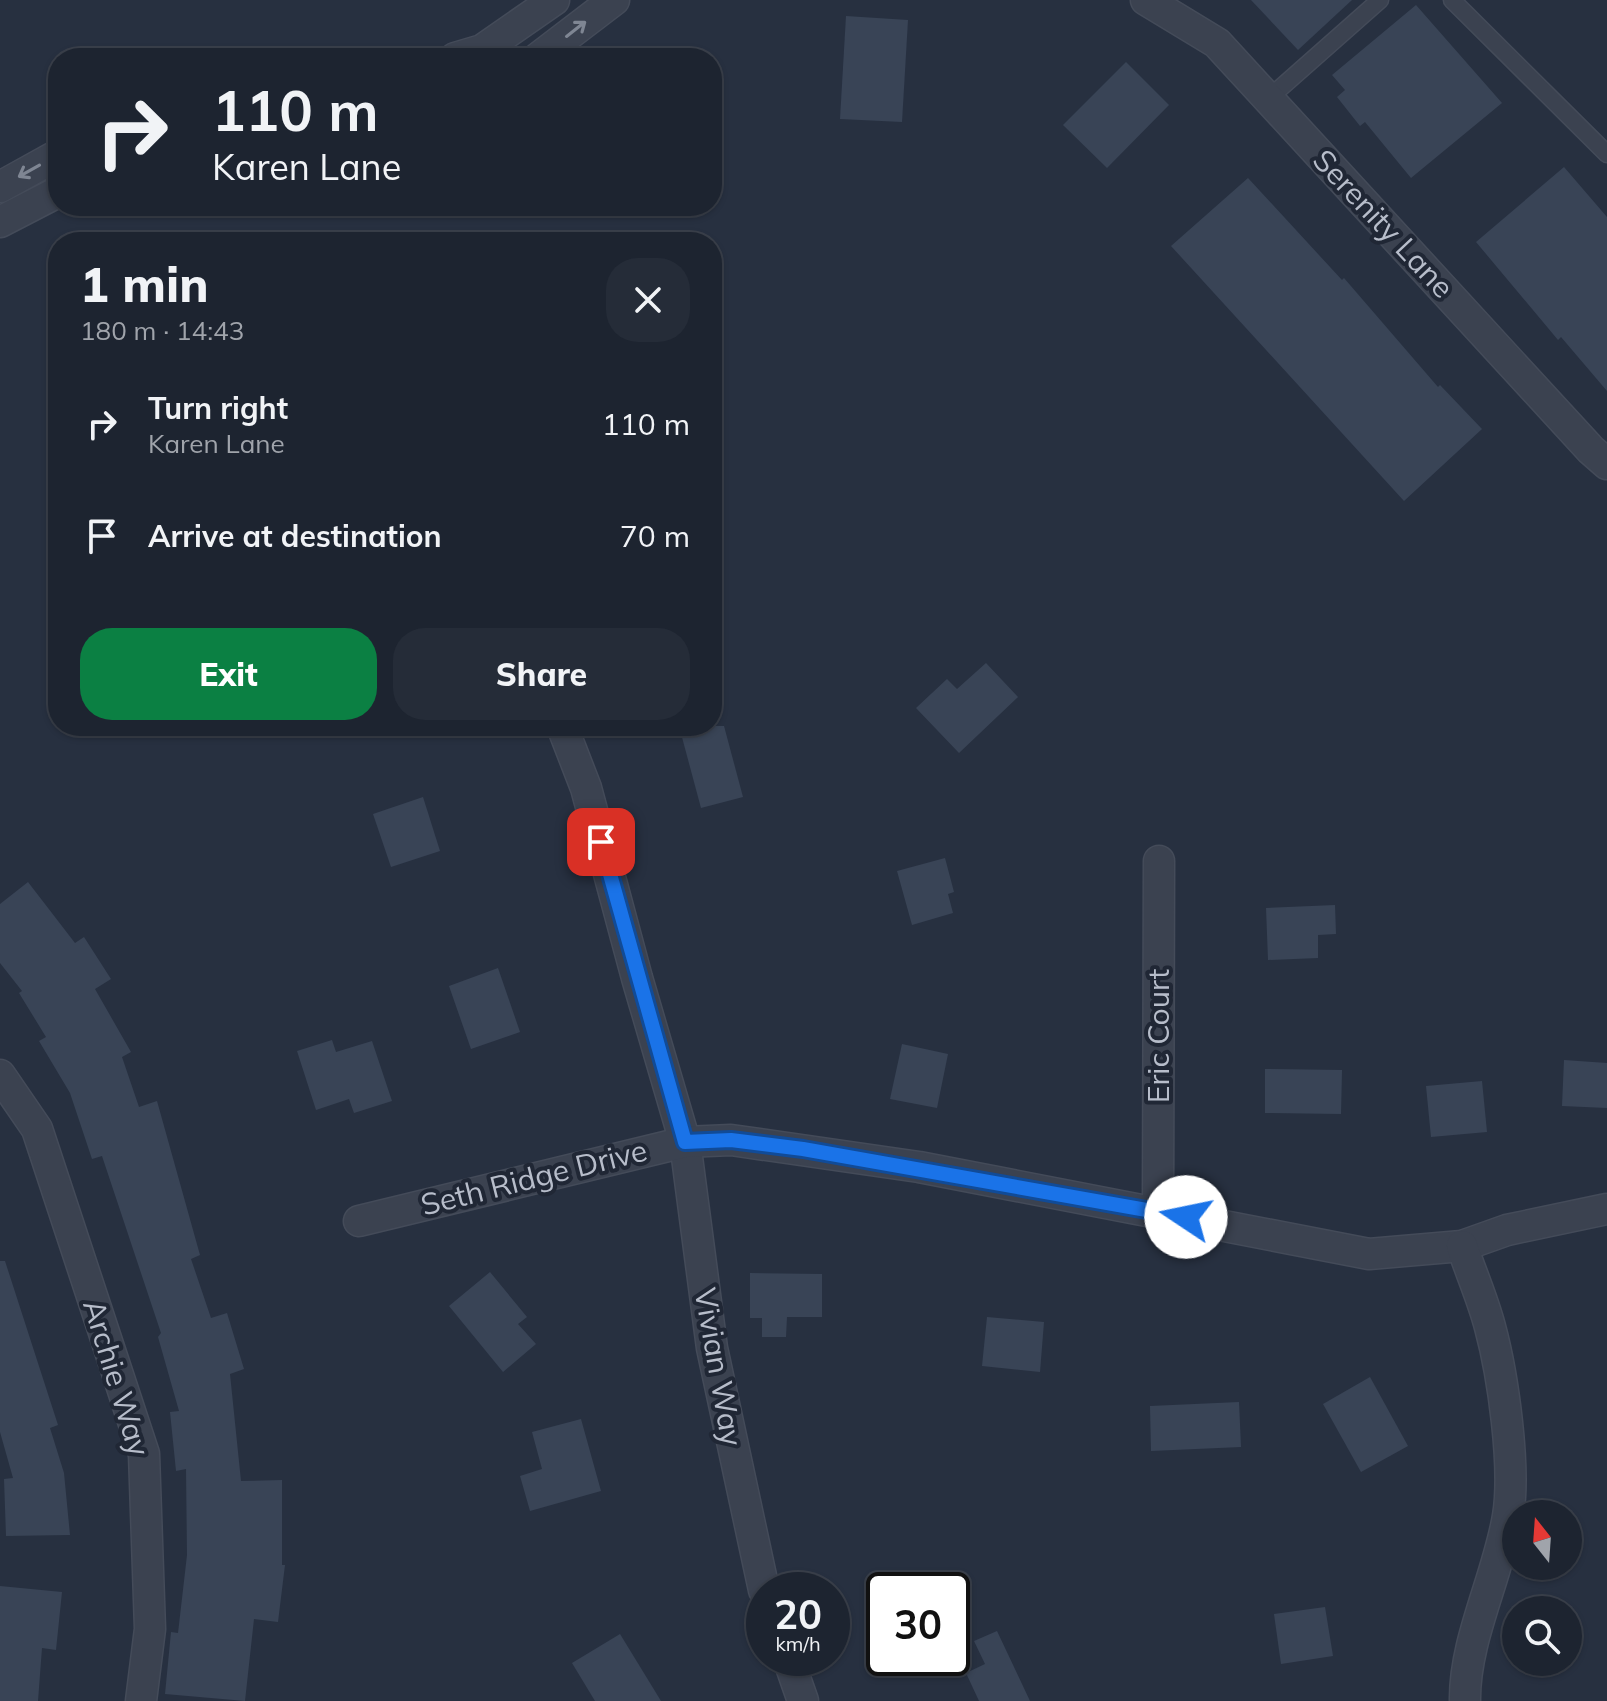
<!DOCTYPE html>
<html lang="en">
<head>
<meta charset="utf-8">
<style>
  body { margin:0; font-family:Mulish,sans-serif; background:#252c38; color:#f1f3f6; height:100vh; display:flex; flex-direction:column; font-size:30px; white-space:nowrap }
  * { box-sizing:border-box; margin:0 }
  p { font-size:26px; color:#a0a4ab }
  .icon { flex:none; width:44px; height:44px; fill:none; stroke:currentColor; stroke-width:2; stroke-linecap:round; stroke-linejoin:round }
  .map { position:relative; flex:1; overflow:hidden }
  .side { position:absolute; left:48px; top:232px; width:674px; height:504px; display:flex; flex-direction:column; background:#1d2430; border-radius:32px; box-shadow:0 2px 6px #0004,0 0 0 2px #3b414c }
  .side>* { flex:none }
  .hud { position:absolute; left:48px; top:48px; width:674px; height:168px; border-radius:32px; box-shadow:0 2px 6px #0004,0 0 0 2px #3b414c; background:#1d2430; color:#f1f3f6; overflow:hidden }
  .needle { width:52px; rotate:343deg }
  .buttons { position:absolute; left:1502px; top:1500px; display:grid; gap:16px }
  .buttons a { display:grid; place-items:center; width:80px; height:80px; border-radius:50%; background:#1d2430; box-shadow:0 2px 6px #0004,0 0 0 2px #3b414c; font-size:40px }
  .speed { position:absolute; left:746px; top:1572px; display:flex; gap:16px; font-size:40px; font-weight:700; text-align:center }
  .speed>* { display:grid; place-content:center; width:104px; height:104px; border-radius:50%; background:#1d2430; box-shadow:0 2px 6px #0004,0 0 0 2px #3b414c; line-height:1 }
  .speed small { font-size:20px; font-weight:400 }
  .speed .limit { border:4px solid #111; border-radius:12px; background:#fff; color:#111 }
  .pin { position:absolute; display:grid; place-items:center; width:68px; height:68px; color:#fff; margin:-34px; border-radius:16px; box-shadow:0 4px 12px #0006 }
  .me { position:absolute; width:88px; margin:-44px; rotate:281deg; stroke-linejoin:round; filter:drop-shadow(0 0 6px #0008) }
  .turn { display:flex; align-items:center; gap:28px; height:168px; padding:0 32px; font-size:36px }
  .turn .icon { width:104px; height:104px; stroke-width:2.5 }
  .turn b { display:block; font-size:56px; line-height:68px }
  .round { display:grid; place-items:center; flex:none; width:84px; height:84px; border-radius:32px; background:#252c38 }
  .overview { display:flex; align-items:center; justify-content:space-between; height:136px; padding:0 32px }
  h1 { font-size:48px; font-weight:800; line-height:60px }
  .primary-button { display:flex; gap:16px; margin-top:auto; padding:16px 32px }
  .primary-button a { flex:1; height:92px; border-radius:32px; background:#0b8043; color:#fff; font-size:32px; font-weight:800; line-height:92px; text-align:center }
  .primary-button a+a { background:#252c38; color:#f1f3f6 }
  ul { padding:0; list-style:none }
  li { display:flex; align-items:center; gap:24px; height:112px; padding:0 32px }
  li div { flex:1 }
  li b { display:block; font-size:30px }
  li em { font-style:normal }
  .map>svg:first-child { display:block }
  .building { fill:#394456 }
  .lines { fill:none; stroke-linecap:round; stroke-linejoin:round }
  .lane-casing { stroke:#444b59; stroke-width:19 }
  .street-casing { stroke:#444b59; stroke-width:33 }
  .lane { stroke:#3b4250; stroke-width:16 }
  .street { stroke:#3b4250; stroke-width:30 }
  .oneway { stroke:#7f8693 }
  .route-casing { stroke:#114b97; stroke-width:20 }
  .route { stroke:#1a73e8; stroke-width:14 }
  .labels { text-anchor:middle; stroke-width:8; stroke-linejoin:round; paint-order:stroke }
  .street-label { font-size:30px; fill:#b7bdca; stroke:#202735 }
</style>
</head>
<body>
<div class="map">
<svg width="1607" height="1701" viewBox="0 0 1607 1701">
  <rect width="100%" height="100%" fill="#273040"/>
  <g class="building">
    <polygon points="1251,0 1352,0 1298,50"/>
    <polygon points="1416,5 1502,103 1411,178 1365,122 1360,126 1337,97 1345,90 1332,75"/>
    <polygon points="846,16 908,20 902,122 840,119"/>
    <polygon points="1126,62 1169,105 1107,168 1063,125"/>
    <polygon points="1564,167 1607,217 1607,391 1561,337 1558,340 1476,242"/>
    <polygon points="1248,178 1342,280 1344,278 1438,387 1440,385 1482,429 1404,501 1171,246"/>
    <polygon points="986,663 1018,697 959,753 916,708 947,679 957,689"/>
    <polygon points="679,726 724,726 743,797 701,808"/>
    <polygon points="423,797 440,851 391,867 373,814"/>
    <polygon points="945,858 954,892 948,894 953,913 912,925 897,871"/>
    <polygon points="28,882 75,943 84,937 111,979 95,989 131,1052 122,1057 139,1107 157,1101 200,1255 191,1259 211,1318 227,1313 244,1369 230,1374 241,1481 282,1480 282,1565 285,1565 278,1622 254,1619 245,1701 165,1694 171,1632 178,1633 187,1555 186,1469 176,1471 170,1412 179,1411 158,1337 161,1333 102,1156 92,1159 70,1093 39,1041 46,1037 19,993 22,991 0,963 0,904"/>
    <polygon points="1335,905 1336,934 1318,935 1318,958 1268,960 1266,908"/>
    <polygon points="498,968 520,1032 471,1049 449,986"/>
    <polygon points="332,1040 336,1052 372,1041 392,1101 354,1113 349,1099 316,1110 297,1051"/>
    <polygon points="902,1044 948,1054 937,1108 890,1099"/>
    <polygon points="1564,1060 1607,1063 1607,1108 1562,1106"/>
    <polygon points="1265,1069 1342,1070 1341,1114 1265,1113"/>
    <polygon points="1482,1081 1487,1132 1431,1137 1426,1086"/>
    <polygon points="0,1261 5,1261 58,1425 50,1428 64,1473 70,1535 6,1536 4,1479 13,1478 0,1432"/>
    <polygon points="490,1272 527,1317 518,1324 536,1344 503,1372 449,1306"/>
    <polygon points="750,1273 822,1274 822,1317 787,1317 786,1337 762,1337 762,1318 750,1318"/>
    <polygon points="987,1317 1044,1322 1040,1372 982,1366"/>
    <polygon points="1370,1377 1408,1446 1361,1472 1323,1404"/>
    <polygon points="1239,1402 1241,1447 1151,1451 1150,1406"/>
    <polygon points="581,1419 601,1491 530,1511 520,1476 542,1469 532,1432"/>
    <polygon points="0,1586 62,1592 56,1650 42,1648 38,1701 0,1701"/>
    <polygon points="1325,1607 1333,1656 1281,1664 1274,1614"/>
    <polygon points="997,1631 1030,1701 979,1701 966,1673 985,1664 974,1641"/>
    <polygon points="620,1634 661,1701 595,1701 572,1663"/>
  </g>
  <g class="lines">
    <defs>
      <g id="lane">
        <polyline points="1452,0 1607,154"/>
        <polyline points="1268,99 1380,0"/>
      </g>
      <g id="street">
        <polyline points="1146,0 1217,43 1591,450 1607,464"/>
        <polyline points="455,58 482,50 554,0"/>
        <polyline points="538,58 614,0"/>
        <polyline points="0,187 58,155"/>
        <polyline points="0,222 58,192"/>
        <polyline points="562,726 586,788 637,978 685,1142 712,1348 764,1590"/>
        <polyline points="0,1075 37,1129 144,1454 150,1629 141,1701"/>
        <polyline points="1158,1212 1159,861"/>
        <polyline points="359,1221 685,1142 731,1140 919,1167 1369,1254 1462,1246 1507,1230 1607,1209"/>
        <path d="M1462,1246C1471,1273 1483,1300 1490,1327C1503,1375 1516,1467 1508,1516C1498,1577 1464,1640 1465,1701"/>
        <polyline points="788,1658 803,1701"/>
      </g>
    </defs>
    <use href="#lane" class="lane-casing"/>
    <use href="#street" class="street-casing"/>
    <use href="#lane" class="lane"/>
    <use href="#street" class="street"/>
  </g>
  <defs><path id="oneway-shaft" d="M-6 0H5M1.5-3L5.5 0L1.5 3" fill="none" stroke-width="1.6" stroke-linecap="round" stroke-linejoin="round" transform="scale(2)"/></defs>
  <g class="oneway">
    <use href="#oneway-shaft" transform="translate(576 29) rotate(-38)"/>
    <use href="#oneway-shaft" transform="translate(29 171) rotate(151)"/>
  </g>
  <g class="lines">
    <defs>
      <polyline id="route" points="601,842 685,1142 731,1140 803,1149 1186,1217"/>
    </defs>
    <use href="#route" class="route-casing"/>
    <use href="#route" class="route"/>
  </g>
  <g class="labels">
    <g class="street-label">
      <text transform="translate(1383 224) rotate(47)" y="10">Serenity Lane</text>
      <text transform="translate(1159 1036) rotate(-90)" y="10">Eric Court</text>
      <text transform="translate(534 1178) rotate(-14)" y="10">Seth Ridge Drive</text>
      <text transform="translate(718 1367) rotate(80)" y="10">Vivian Way</text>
      <text transform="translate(116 1378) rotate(73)" y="10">Archie Way</text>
    </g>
  </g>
</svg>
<div class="buttons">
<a><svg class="needle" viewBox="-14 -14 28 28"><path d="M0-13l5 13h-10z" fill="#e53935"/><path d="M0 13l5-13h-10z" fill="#a0a4ab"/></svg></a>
<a><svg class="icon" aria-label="search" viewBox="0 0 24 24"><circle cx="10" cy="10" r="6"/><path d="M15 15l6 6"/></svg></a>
</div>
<div class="speed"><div>20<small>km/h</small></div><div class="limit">30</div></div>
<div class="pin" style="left:601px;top:842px;background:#d93025"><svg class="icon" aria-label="arrive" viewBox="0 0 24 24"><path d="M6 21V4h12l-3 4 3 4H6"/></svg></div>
<svg class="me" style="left:1186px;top:1217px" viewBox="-20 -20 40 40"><circle r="19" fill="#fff"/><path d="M0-13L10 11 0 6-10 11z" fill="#1a73e8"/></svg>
<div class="hud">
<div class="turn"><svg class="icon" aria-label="right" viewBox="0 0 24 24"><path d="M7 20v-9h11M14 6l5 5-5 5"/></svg><div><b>110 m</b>Karen Lane</div></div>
</div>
<section class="side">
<div class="overview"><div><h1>1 min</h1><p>180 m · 14:43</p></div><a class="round"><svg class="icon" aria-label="close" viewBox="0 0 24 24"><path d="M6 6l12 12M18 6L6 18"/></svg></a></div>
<ul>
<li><svg class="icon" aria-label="right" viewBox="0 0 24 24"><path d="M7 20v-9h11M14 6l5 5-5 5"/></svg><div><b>Turn right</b><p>Karen Lane</p></div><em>110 m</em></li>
<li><svg class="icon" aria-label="arrive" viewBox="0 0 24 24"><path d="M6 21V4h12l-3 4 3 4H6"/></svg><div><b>Arrive at destination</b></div><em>70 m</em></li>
</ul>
<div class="primary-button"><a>Exit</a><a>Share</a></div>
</section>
</div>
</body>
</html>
